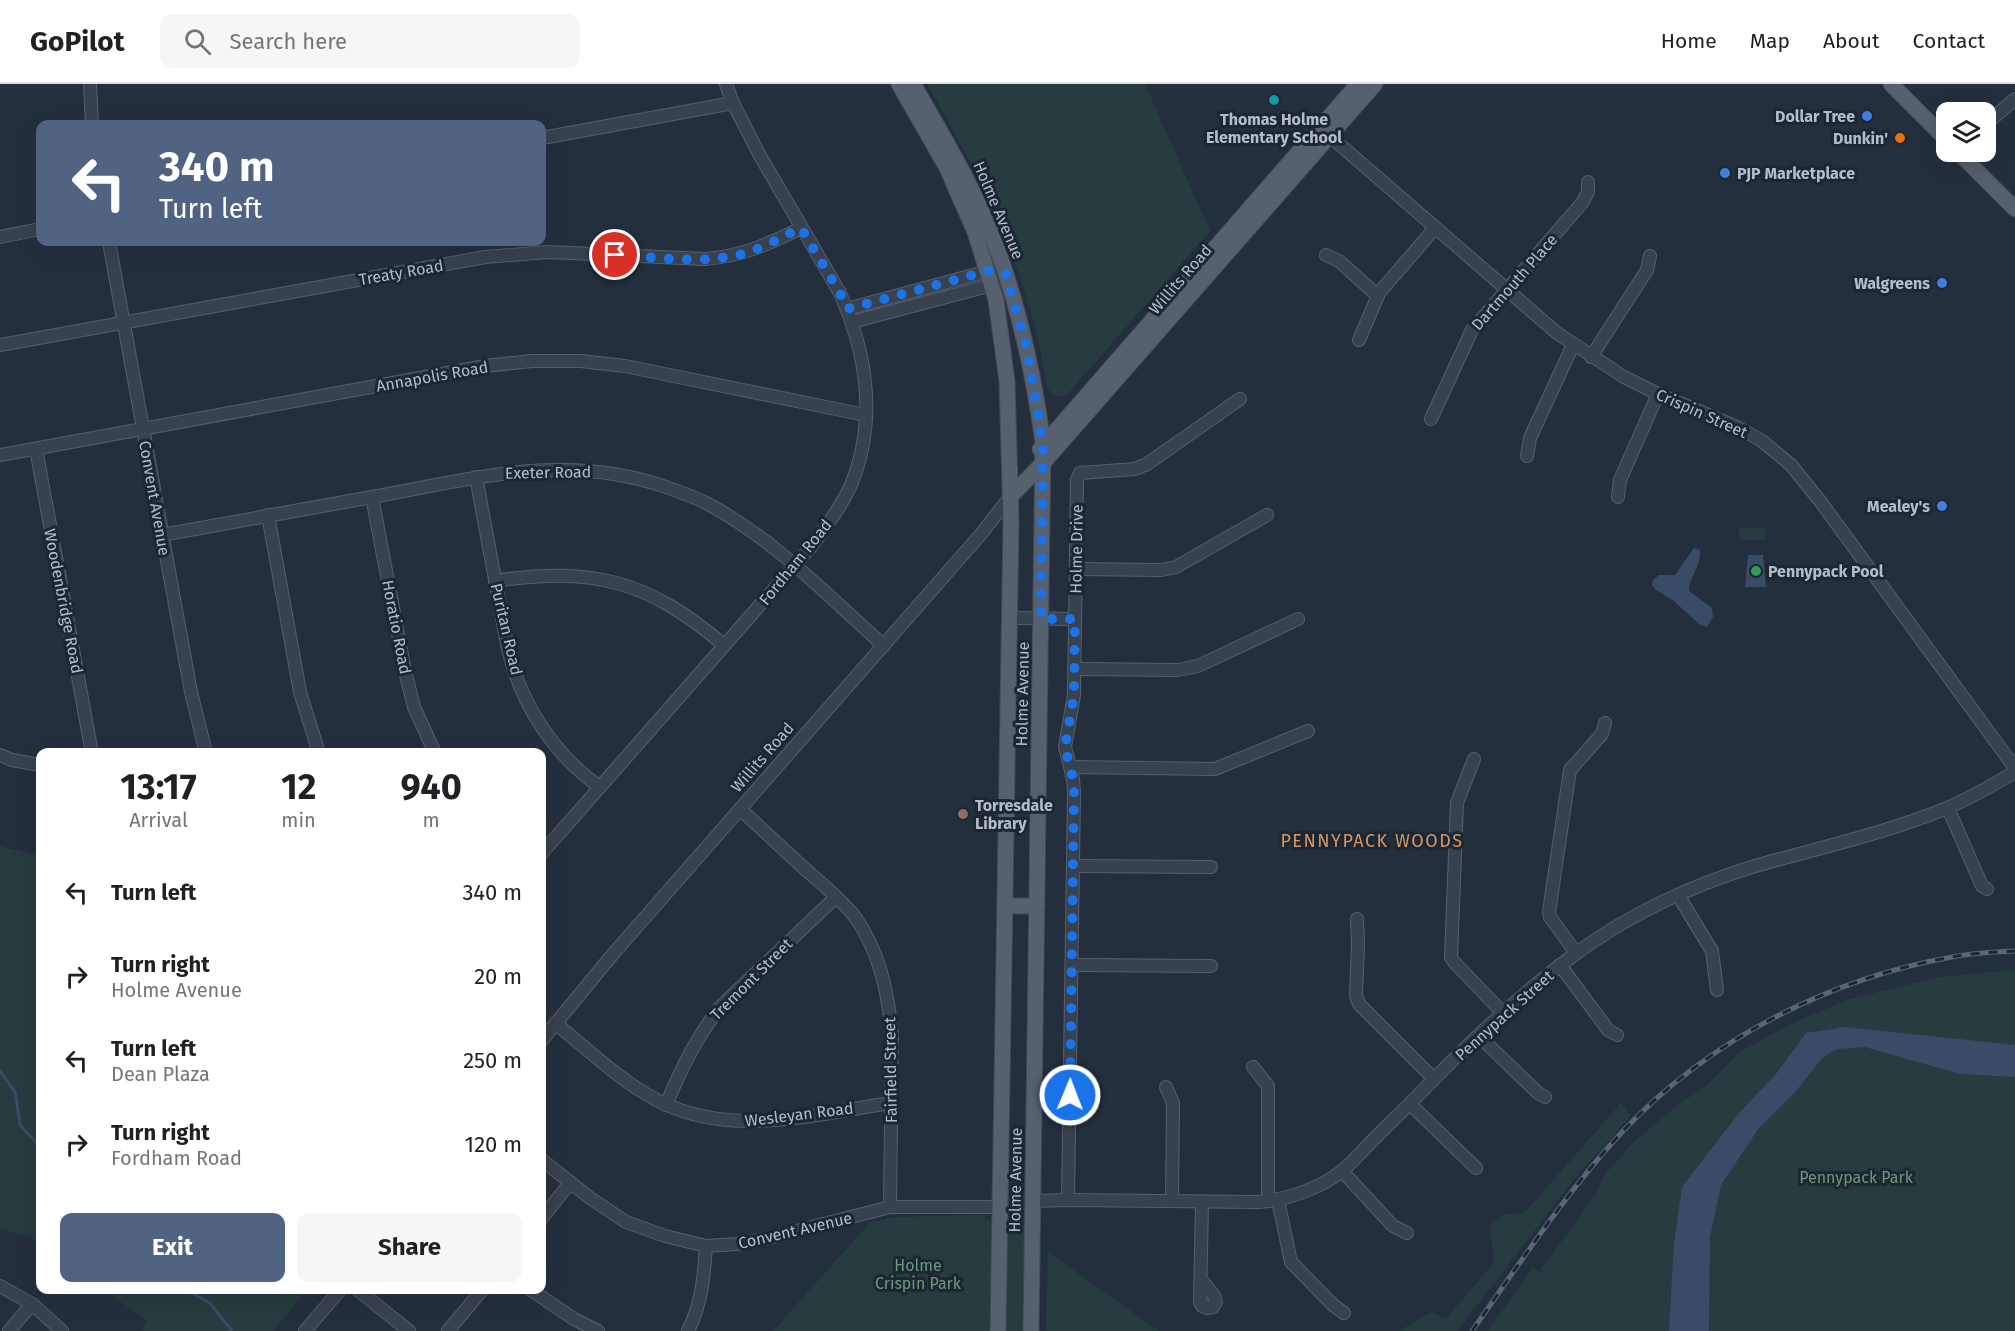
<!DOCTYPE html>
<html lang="en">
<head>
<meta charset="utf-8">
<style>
  body { margin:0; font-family:"Fira Sans",sans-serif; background:#f6f6f6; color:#202124; height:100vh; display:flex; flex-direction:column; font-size:22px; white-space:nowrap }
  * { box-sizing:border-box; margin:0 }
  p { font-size:20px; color:#757577 }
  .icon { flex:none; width:33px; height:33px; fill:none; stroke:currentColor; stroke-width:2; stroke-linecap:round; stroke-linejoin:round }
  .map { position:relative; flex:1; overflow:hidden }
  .panel { position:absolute; left:36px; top:664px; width:510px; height:546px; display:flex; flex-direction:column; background:#fff; border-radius:12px; box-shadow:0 6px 24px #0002 }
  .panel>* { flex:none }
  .top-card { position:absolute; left:36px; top:36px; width:510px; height:126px; border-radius:12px; box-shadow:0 6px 24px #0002; background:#506383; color:#fff; overflow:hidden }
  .controls { position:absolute; left:1936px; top:18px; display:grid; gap:12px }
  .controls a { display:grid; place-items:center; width:60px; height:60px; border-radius:12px; background:#fff; box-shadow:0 6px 24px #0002; font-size:30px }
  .pin { position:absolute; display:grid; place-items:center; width:51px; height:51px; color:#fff; margin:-26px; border:3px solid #fff; border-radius:50%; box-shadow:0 2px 6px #0007 }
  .me { position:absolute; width:66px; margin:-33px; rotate:1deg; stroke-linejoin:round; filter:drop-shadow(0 0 4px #0008) }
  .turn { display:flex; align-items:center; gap:21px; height:126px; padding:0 24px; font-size:27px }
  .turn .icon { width:78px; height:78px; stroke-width:2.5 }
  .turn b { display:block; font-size:42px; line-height:51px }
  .eta { display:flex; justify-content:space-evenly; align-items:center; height:102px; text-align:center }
  .eta b { font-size:36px; font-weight:700; line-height:42px }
  .action { display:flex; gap:12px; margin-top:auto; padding:12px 24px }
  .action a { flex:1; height:69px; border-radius:12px; background:#506383; color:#fff; font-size:24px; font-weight:700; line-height:69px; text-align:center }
  .action a+a { background:#f6f6f6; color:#202124 }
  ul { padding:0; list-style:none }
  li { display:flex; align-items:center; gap:18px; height:84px; padding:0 24px }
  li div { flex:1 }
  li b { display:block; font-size:22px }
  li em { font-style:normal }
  header { display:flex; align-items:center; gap:36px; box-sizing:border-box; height:84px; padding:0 30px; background:#fff; border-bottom:2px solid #e0e0e0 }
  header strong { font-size:28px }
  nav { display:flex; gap:33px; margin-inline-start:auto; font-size:21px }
  .search { width:420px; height:54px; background:#f6f6f6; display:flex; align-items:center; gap:15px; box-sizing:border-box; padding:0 21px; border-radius:12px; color:#757577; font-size:22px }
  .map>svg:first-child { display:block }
  .green { fill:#263c3f }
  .water { fill:#394c67 }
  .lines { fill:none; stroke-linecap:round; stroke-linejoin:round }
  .stream { stroke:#394c67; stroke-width:3 }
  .minor-casing { stroke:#565f6c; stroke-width:14 }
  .major-casing { stroke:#414a57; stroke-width:17 }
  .minor { stroke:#38414e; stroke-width:12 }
  .major { stroke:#56606e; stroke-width:15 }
  .rail-casing { stroke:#5a6575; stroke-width:5 }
  .rail { stroke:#1d2633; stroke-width:3; stroke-dasharray:9; stroke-linecap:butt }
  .route { stroke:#1a73e8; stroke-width:10; stroke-dasharray:0 18 }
  .culture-dot { fill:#0f9aa8; stroke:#1d2633; stroke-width:2 }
  .shop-dot { fill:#3f7fe0; stroke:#1d2633; stroke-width:2 }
  .food-dot { fill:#e8710a; stroke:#1d2633; stroke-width:2 }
  .leisure-dot { fill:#2e9e5b; stroke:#1d2633; stroke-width:2 }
  .education-dot { fill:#8d6e63; stroke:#1d2633; stroke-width:2 }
  .labels { text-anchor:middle; stroke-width:6; stroke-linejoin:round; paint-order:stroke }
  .poi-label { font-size:16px; font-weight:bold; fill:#b4bcc9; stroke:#1d2633; text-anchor:end }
  .street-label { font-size:16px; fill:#b4bcc9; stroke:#1d2633 }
  .park-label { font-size:16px; fill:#6b9a76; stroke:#1d2633 }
  .neighbourhood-label { font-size:18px; letter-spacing:1.5px; fill:#d59563; stroke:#1d2633 }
</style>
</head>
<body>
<header>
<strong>GoPilot</strong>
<div class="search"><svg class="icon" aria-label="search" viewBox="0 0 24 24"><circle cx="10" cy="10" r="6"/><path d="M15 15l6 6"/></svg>Search here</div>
<nav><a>Home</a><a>Map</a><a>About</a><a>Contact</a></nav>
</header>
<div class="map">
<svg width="2015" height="1247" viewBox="0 0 2015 1247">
  <rect width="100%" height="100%" fill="#242f3e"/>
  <g class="green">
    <path d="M927,0H1145L1210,147L1067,311C1058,314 1051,311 1047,303C1029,189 984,98 927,0Z"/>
    <polygon points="1739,444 1765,444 1766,456 1740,456"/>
    <polygon points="0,762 40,772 40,1161 30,1153 0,1145"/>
    <polygon points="2015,886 2015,1247 1488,1247 1533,1183 1539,1188 1596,1110 1605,1090 1634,1058 1674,1024 1708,1000 1738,969 1790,940 1850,915 1939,893"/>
    <polygon points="1621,1019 1631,1032 1580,1088 1457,1247 1399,1247 1432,1228 1446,1235 1495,1177 1489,1143 1502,1131 1525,1128"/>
    <polygon points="985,1131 985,1135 992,1136 989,1247 773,1247 867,1142 867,1139 895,1133"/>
    <polygon points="1027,1133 1025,1247 1004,1247 1006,1135"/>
    <polygon points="1048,1168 1159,1247 1046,1247"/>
    <polygon points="104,1206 307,1206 273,1247 143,1247 146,1236"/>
  </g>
  <g class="water">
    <path d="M1694,464L1700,466C1701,483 1688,496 1689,507L1712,524L1713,533L1707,543L1699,540L1674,517L1656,506L1652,501L1653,496L1659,491H1675Z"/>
    <polygon points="1748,471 1763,471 1766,503 1745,503"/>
    <polygon points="1845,943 2015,961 2015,993 1960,990 1865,963 1837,965 1822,974 1796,1007 1759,1044 1721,1101 1710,1153 1709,1247 1669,1247 1674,1160 1682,1103 1739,1029 1776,990 1806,949"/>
  </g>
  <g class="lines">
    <g class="stream">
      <polyline points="0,987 15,1008 20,1041 40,1063"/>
      <polyline points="186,1206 210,1219 232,1247"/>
    </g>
    <defs>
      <g id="minor">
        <polyline points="90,0 92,40"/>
        <polyline points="1986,40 2015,15"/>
        <polyline points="1324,47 1557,249 1624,293 1658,310 1737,343 1762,357 1791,381 1820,417 2015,684"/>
        <polyline points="542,54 733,19"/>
        <polyline points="0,153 40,145"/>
        <polyline points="109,158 191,608 206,669"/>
        <polyline points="1326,171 1339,177 1378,212"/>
        <polyline points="847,225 988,187 993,188"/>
        <polyline points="852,238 992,201 1006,190"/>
        <polyline points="1359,256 1379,209 1435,144"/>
        <path d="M0,261L485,173L548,168L705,175C742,172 767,161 801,144"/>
        <polyline points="1591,273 1647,186 1650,172"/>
        <polyline points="1431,335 1472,246 1582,119 1588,108 1588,98"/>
        <polyline points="36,365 92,669"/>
        <polyline points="0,371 485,282 532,277 581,277 625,282 865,331"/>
        <polyline points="1527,372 1530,354 1573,261"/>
        <path d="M476,393C483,431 490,469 497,506C501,526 504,546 508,565C521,620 554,671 600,703"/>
        <polyline points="372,413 405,587 414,623 435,669"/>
        <polyline points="1618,413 1620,396 1658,310"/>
        <polyline points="268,431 300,608 319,669"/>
        <path d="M162,451C232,438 302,426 372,413C472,395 565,368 666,403C680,408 695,413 708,420C774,455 828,512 884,562"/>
        <polyline points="1076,485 1161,486 1176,483 1267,431"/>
        <path d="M495,497C594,482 648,497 724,561"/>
        <polyline points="1009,534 1075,535"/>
        <polyline points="1074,585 1178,586 1198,582 1298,535"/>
        <polyline points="0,671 12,676 40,681"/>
        <polyline points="1474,675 1457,719 1451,873 1454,878 1503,929"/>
        <polyline points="1071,683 1215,685 1308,647"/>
        <polyline points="1948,724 1982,802 1987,805"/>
        <path d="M740,725C762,745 783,765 805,785C822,800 841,815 855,833C880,868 888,909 892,951L890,1123"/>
        <path d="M542,769L811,463C825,444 841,423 851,401C877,337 867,270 840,209L759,70L733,19L726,0"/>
        <polyline points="1073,782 1211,783"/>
        <polyline points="1678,811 1712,867 1717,906"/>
        <polyline points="1357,835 1358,860 1356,912 1359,920 1434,995"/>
        <polyline points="1576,869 1550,833 1549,828 1570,686 1602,650 1605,639"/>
        <polyline points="1072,881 1211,882"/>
        <polyline points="1560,881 1608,946 1617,951"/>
        <path d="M555,939C585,963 613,990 646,1010C723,1057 808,1031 891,1019"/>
        <polyline points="1479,952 1538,1009 1545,1013"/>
        <polyline points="542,956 613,870 981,450 1010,413"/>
        <polyline points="1253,983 1268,1002 1268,1117"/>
        <polyline points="1166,1003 1173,1019 1172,1117"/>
        <polyline points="1410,1020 1476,1084"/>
        <path d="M666,1021C681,985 697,952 721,922L836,813"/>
        <path d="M542,1076L590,1114L626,1138L665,1152L706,1162L737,1160L769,1154L890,1123H991L1033,1117L1068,1116L1258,1118C1286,1116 1319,1105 1342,1087C1352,1079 1361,1068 1371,1058C1391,1038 1412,1018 1432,997C1476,952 1523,908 1574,871C1626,832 1690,802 1752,783C1817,764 1884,750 1947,724C1971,714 1993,701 2015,688"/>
        <polyline points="1342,1087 1393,1142 1407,1149"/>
        <polyline points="1068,1116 1074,708 1073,695 1065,663 1074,611 1077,396 1080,389 1135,385 1147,380 1240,315"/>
        <polyline points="1278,1116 1291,1178 1333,1221 1344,1229"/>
        <polyline points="542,1134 570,1099"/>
        <polyline points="1201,1195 1214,1212 1216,1218 1213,1223 1207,1224 1202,1222 1200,1218 1202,1118"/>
        <polyline points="0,1202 32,1220 62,1247"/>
        <polyline points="358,1206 409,1247"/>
        <polyline points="531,1206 574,1235 598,1247"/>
        <polyline points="9,1247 32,1220"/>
        <polyline points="305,1247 340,1206"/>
        <polyline points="448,1247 482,1206"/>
        <path d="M688,1247C702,1219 704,1192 706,1162"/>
      </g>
      <g id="major">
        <polyline points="899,0 947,84 975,148 996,216 1007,297 1011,437 998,1247"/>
        <path d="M913,0C936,40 960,79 979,121C1014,197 1032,277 1043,359L1031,1247"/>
        <polyline points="1891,0 1947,56"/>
        <polyline points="1958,68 2015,125"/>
        <polyline points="1040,365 1358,0"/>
        <polyline points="1010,413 1043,379 1375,0"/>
        <polyline points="1005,822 1037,822"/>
      </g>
    </defs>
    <use href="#minor" class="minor-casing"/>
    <use href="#major" class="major-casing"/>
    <use href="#minor" class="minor"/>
    <use href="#major" class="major"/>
    <defs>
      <path id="rail" d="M1472,1247C1520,1179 1566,1108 1623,1047C1709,956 1828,895 1952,873C1972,869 1994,868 2015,867"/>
    </defs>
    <use href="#rail" class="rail-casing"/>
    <use href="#rail" class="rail"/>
  </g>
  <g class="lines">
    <path class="route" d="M615,171C652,173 691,179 727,173C754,170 777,155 801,144L840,209L847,225L988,187L1006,190L1027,264L1043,359L1041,535H1075L1074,611L1065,663L1073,695L1074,708L1070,1011"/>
  </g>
  <circle class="culture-dot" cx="1274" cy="16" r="6"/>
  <g class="shop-dot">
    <circle cx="1867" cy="32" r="6"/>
    <circle cx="1725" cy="89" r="6"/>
    <circle cx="1942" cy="199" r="6"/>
    <circle cx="1942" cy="422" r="6"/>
  </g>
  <circle class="food-dot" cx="1900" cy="54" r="6"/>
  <circle class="leisure-dot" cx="1756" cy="487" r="6"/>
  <circle class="education-dot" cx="963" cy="730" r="6"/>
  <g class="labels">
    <g class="poi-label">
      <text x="1855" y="38">Dollar Tree</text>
      <text x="1274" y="41" text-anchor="middle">Thomas Holme<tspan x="1274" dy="18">Elementary School</tspan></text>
      <text x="1888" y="60">Dunkin'</text>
      <text x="1737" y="95" text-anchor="start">PJP Marketplace</text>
      <text x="1930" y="205">Walgreens</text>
      <text x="1930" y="428">Mealey's</text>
      <text x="1768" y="493" text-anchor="start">Pennypack Pool</text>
      <text x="975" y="727" text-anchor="start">Torresdale<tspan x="975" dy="18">Library</tspan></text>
    </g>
    <g class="street-label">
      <text transform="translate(999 126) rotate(67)" y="6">Holme Avenue</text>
      <text transform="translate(401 188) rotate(-10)" y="6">Treaty Road</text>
      <text transform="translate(1180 195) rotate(-49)" y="6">Willits Road</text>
      <text transform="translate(1514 198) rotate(-49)" y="6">Dartmouth Place</text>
      <text transform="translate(432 292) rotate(-10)" y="6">Annapolis Road</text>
      <text transform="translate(1702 329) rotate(24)" y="6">Crispin Street</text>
      <text transform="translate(548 388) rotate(-1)" y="6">Exeter Road</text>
      <text transform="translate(155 414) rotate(80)" y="6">Convent Avenue</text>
      <text transform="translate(1076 465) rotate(-89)" y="6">Holme Drive</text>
      <text transform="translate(795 478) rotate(-51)" y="6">Fordham Road</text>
      <text transform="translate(64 517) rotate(79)" y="6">Woodenbridge Road</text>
      <text transform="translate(397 543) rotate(79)" y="6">Horatio Road</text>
      <text transform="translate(507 545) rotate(77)" y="6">Puritan Road</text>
      <text transform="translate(1022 610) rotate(-89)" y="6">Holme Avenue</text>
      <text transform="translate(762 673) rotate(-49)" y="6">Willits Road</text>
      <text transform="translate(751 895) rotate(-45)" y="6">Tremont Street</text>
      <text transform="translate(1504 931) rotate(-42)" y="6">Pennypack Street</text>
      <text transform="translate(890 986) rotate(-91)" y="6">Fairfield Street</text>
      <text transform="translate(799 1030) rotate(-7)" y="6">Wesleyan Road</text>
      <text transform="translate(1015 1096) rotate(-89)" y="6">Holme Avenue</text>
      <text transform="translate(795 1146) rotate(-13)" y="6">Convent Avenue</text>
    </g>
    <g class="park-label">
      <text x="1856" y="1099">Pennypack Park</text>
      <text x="918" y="1187">Holme<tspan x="918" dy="18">Crispin Park</tspan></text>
    </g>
    <g class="neighbourhood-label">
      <text x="1372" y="763">PENNYPACK WOODS</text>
    </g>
  </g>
</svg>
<div class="controls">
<a><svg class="icon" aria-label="layers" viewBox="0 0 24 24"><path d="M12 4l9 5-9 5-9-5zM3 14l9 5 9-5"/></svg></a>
</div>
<div class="pin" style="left:615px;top:171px;background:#d93025"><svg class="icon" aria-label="arrive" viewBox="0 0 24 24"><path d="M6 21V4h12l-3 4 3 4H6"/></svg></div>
<svg class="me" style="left:1070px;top:1011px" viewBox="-20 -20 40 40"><circle r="17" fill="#1a73e8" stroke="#fff" stroke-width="3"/><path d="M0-11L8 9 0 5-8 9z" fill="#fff"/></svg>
<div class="top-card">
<div class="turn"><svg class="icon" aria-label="left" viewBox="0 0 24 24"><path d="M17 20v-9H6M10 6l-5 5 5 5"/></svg><div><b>340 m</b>Turn left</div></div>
</div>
<section class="panel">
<div class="eta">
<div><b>13:17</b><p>Arrival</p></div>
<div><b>12</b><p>min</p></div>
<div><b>940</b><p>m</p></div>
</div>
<ul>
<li><svg class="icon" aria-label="left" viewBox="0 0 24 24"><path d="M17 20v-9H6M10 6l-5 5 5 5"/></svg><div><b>Turn left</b></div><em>340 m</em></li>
<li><svg class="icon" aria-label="right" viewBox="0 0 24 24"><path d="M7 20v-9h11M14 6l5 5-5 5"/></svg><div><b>Turn right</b><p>Holme Avenue</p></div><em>20 m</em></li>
<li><svg class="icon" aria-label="left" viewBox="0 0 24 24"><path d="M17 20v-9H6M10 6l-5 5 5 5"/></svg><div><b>Turn left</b><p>Dean Plaza</p></div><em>250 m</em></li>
<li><svg class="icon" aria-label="right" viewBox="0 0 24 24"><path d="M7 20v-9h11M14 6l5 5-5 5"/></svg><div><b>Turn right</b><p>Fordham Road</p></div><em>120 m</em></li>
</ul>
<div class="action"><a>Exit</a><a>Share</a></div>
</section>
</div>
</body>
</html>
